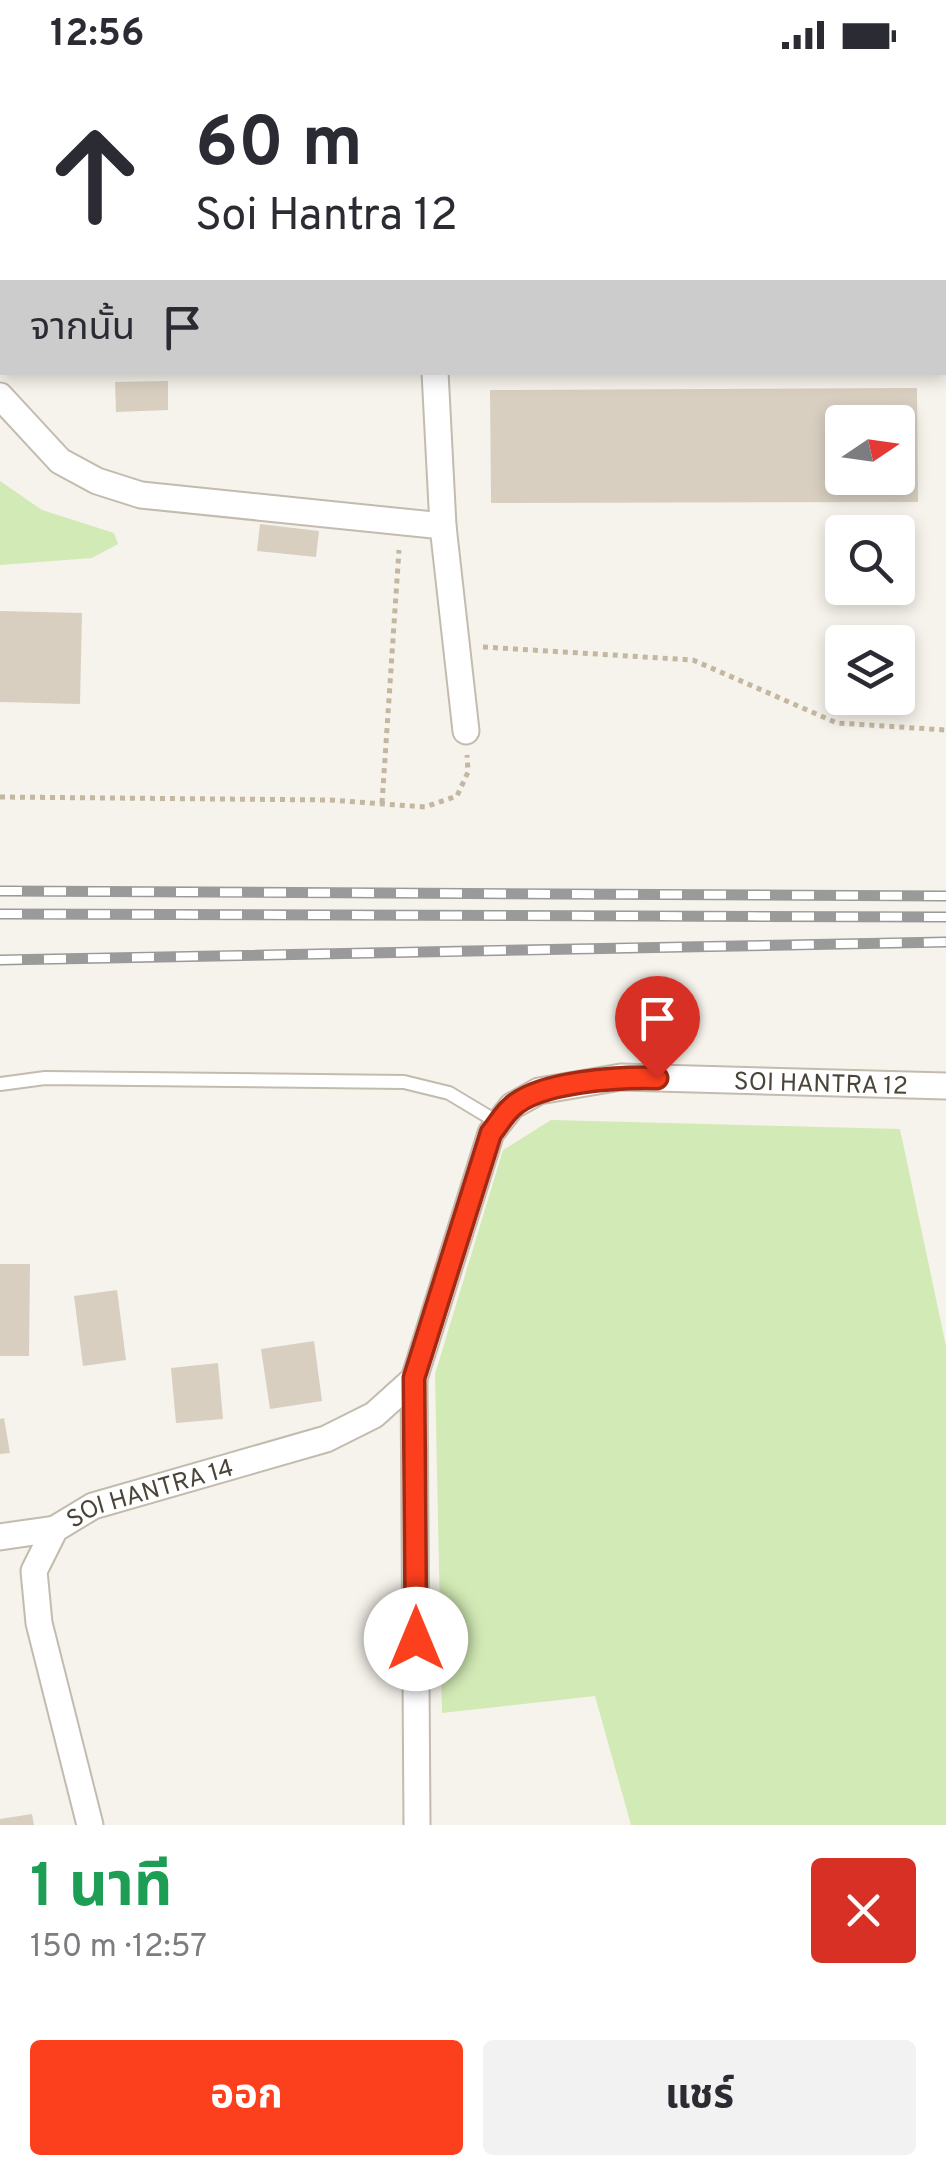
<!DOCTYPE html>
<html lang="th">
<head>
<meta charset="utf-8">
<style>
  body { margin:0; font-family:Overpass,"Noto Sans Thai",sans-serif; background:#f2f2f3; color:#2b2b33; height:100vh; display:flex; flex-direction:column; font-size:38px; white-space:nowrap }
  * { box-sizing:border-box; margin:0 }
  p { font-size:32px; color:#7c7c81 }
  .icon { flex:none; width:55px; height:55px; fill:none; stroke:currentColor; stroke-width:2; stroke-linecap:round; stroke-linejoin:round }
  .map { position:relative; height:1755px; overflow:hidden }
  .sheet { display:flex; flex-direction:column; background:#fff; flex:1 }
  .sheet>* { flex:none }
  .top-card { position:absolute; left:0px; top:0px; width:948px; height:305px; box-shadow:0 5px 15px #0003; background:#fff; color:#2b2b33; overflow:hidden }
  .needle { width:65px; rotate:77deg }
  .fabs { position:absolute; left:825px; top:335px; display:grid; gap:20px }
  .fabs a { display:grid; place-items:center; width:90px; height:90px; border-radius:10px; background:#fff; box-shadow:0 5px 15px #0003; font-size:50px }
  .pin { position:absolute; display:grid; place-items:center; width:85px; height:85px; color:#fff; margin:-102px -42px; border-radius:50% 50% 50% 0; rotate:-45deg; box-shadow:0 0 10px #0007 }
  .pin .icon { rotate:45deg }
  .me { position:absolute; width:110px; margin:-55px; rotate:0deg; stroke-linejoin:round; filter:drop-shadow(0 0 8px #0008) }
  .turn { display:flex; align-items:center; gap:35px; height:210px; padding:0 30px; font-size:45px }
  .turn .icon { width:130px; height:130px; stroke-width:2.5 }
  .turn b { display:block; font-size:70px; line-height:85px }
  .then { display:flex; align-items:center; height:95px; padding:0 30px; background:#0003; gap:20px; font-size:38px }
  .round { display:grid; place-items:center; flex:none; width:105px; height:105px; border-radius:10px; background:#f2f2f3 }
  .summary { display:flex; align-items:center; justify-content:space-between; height:170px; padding:0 30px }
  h1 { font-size:60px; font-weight:700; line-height:75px; color:#1e9e55 }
  .primary-button { display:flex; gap:20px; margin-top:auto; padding:20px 30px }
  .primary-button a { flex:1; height:115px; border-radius:10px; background:#fc3f1d; color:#fff; font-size:40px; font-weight:700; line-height:115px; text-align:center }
  .primary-button a+a { background:#f2f2f3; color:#2b2b33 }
  .status { display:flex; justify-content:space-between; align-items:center; height:70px; padding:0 50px; background:#fff; direction:ltr }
  .status svg { height:28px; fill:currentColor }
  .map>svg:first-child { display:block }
  .green { fill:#d2eab5 }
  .building { fill:#d8cfc1; fill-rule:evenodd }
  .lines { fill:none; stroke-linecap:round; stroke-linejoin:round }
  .service-casing { stroke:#c2bbae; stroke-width:16 }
  .minor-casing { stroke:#c2bbae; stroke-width:29 }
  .path { stroke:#c4b79f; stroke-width:5; stroke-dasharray:5 5; stroke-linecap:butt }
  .service { stroke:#fff; stroke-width:12 }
  .minor { stroke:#fff; stroke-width:25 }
  .rail-casing { stroke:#9a9a9a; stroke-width:11 }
  .rail { stroke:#fff; stroke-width:8; stroke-dasharray:22; stroke-linecap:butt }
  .route-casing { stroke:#a42913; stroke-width:25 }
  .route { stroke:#fc3f1d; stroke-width:18 }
  .labels { text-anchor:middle; stroke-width:10; stroke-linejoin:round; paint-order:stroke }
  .street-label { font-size:25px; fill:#4b4439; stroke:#fff }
</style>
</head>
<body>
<div class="status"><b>12:56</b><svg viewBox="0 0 49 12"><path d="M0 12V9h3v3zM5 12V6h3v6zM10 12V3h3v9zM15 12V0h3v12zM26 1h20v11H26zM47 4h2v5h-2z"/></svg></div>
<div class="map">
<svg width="946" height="1755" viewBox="0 0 946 1755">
  <rect width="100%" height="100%" fill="#f6f3ec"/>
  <g class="green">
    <polygon points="0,23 2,23 2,288 0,285"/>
    <polygon points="0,411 42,440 114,463 118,474 92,488 0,495"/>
    <polygon points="551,1050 900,1059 946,1276 946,1755 631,1755 595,1626 442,1643 435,1304 503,1080"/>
  </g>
  <g class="building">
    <polygon points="168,311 168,340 116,342 115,312"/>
    <path d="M917,318L918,432L491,433L490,320ZM842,352H898V408H842Z"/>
    <polygon points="260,454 319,461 316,487 257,481"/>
    <polygon points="0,541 82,543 80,634 0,632"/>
    <polygon points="0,1194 30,1194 29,1286 0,1286"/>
    <polygon points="117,1220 126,1290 83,1296 74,1226"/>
    <polygon points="314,1271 322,1331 270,1339 261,1279"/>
    <polygon points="218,1293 223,1349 176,1353 171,1298"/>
    <polygon points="4,1348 10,1383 0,1384 0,1349"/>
    <polygon points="32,1744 34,1755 0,1755 0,1749"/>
  </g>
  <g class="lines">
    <defs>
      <g id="service">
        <polyline points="456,0 456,2"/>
        <polyline points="720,2 720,0"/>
        <polyline points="0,7 2,7"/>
        <polyline points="0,1014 45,1008 404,1012 449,1023 499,1053"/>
      </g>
      <g id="minor">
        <polyline points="425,0 426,2"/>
        <polyline points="435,302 443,456 466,661"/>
        <polyline points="0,326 60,391 97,411 141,425 443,456"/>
        <polyline points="0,1467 55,1459"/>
        <path id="s1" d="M90,1755L39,1553L34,1501L55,1459L93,1436L326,1369L374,1345L414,1309"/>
        <path id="s2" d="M417,1755L414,1309L491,1063L512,1036L539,1021L621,1007L946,1016"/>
      </g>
    </defs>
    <use href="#service" class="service-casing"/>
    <use href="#minor" class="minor-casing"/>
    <g class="path">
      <polyline points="483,577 693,590 837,653 946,660"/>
      <polyline points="0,727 330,730 425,737 457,726 468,702 467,685"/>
      <polyline points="382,733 399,480"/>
    </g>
    <use href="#service" class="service"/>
    <use href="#minor" class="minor"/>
    <defs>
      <g id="rail">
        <polyline points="0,821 946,826"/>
        <polyline points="0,844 946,847"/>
        <polyline points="0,890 946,872"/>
      </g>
    </defs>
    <use href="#rail" class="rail-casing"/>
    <use href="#rail" class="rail"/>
  </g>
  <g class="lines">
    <defs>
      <path id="route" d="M416,1569L414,1308L491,1063C498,1055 503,1045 511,1038C538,1011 620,1007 657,1008"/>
    </defs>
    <use href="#route" class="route-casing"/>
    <use href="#route" class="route"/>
  </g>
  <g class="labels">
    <g class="street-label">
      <text dy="9" stroke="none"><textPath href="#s2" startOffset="1052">SOI HANTRA 12</textPath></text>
      <text dy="9" stroke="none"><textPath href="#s1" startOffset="410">SOI HANTRA 14</textPath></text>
    </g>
  </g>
</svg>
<div class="fabs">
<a><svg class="needle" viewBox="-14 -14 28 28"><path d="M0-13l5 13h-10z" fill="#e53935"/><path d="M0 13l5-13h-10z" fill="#7c7c81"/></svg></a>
<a><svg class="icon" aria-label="search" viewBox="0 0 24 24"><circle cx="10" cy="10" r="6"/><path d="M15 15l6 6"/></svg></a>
<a><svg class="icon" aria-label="layers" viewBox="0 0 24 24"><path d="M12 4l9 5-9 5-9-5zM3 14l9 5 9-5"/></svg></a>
</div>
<div class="pin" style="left:657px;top:1008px;background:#d93025"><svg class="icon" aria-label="arrive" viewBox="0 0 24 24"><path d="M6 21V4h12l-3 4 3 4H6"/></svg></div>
<svg class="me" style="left:416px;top:1569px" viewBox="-20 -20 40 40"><circle r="19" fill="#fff"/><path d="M0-13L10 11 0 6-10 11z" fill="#fc3f1d"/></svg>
<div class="top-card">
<div class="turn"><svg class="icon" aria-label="ahead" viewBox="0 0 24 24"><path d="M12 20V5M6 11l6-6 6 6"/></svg><div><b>60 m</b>Soi Hantra 12</div></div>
<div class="then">จากนั้น<svg class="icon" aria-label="arrive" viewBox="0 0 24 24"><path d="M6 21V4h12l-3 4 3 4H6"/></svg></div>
</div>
</div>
<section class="sheet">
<div class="summary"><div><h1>1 นาที</h1><p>150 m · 12:57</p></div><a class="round" style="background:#d93025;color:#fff"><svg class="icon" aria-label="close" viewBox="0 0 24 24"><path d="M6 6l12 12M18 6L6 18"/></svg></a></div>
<div class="primary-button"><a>ออก</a><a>แชร์</a></div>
</section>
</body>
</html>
